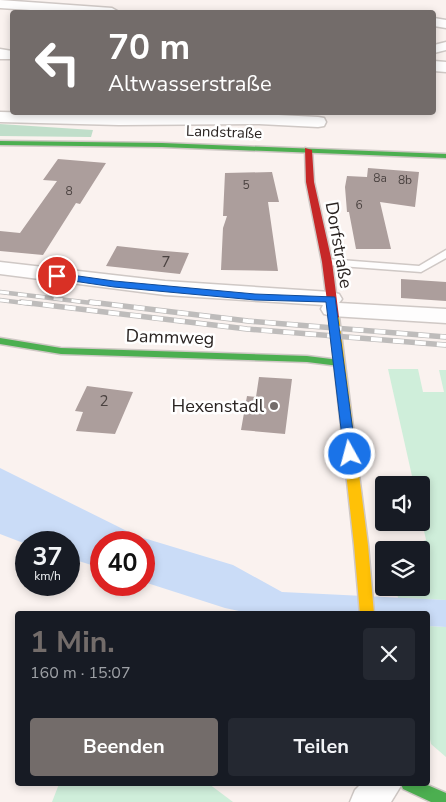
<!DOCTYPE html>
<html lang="de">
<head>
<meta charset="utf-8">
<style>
  body { margin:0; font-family:"Nunito Sans",sans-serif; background:#242831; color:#f1f3f6; height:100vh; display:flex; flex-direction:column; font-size:19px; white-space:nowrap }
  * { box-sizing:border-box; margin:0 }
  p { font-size:16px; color:#9ea1a6 }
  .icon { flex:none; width:28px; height:28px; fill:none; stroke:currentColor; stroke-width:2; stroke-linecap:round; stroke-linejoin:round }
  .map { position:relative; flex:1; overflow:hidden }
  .panel { position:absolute; left:15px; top:611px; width:415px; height:175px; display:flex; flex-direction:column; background:#171b24; border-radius:5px; box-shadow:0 2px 8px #0003 }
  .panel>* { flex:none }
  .banner { position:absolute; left:10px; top:10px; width:426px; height:105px; border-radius:5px; box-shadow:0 2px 8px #0003; background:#736c6a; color:#fff; overflow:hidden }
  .buttons { position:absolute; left:375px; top:476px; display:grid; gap:10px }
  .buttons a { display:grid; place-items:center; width:55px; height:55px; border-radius:5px; background:#171b24; box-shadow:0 2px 8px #0003; font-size:25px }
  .speed { position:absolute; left:15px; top:531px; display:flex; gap:10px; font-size:25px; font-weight:700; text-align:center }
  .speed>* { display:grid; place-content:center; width:65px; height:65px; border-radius:50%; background:#171b24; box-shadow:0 2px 8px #0003; line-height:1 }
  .speed small { font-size:12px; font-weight:400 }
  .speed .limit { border:8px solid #d22; background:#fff; color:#111 }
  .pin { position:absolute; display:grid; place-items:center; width:42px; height:42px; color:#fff; margin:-21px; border:2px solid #fff; border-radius:50%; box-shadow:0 1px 5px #0007 }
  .me { position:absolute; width:55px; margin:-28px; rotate:353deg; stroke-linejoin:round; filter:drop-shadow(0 0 4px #0008) }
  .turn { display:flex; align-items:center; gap:18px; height:105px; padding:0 15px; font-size:22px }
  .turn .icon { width:65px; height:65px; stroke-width:2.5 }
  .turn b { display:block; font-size:35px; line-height:42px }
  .round { display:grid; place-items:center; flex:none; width:52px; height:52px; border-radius:5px; background:#242831 }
  .overview { display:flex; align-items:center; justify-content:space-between; height:85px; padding:0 15px }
  h1 { font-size:30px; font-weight:700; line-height:38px; color:#736c6a }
  .cta { display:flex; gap:10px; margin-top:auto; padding:10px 15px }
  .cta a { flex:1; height:58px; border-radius:5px; background:#736c6a; color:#fff; font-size:20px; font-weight:700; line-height:58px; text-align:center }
  .cta a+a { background:#242831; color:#f1f3f6 }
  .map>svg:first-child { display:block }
  .green { fill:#cfeeda }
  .forest { fill:#c0deca }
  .water { fill:#cadcf7 }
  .building { fill:#ac9e9c }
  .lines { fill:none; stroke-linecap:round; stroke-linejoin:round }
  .lane-casing { stroke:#cfc8c5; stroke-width:3 }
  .street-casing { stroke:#cfc8c5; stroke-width:3 }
  .fast-casing { stroke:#cfc8c5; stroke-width:3 }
  .slow-casing { stroke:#cfc8c5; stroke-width:3 }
  .jam-casing { stroke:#cfc8c5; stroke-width:3 }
  .lane { fill:#fefdfd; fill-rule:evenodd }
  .street { fill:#fefdfd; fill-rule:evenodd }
  .fast { fill:#4caf50; fill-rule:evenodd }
  .slow { fill:#ffc107; fill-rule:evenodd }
  .jam { fill:#c62828; fill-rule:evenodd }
  .rail-far1-casing { stroke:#bebcbb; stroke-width:4.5 }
  .rail-casing { stroke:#bebcbb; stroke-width:5.5 }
  .rail-far1 { stroke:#fff; stroke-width:3; stroke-dasharray:9; stroke-linecap:butt }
  .rail { stroke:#fff; stroke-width:4; stroke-dasharray:11; stroke-linecap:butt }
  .route { fill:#1a73e8; stroke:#114b97 }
  .poi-dot { fill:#736c6a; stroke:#fff; stroke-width:2 }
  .labels { text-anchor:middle; stroke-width:5; stroke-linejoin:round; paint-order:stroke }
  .far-number-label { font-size:12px; fill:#4a4240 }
  .far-street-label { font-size:15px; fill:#2a2422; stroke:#fff }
  .number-label { font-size:15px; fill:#4a4240 }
  .street-label { font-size:18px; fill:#2a2422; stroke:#fff }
  .poi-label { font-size:18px; fill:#2a2422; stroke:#fff; text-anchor:end }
</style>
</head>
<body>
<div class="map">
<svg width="446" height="802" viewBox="0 0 446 802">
  <rect width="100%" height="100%" fill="#faf2ef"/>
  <g class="green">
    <polygon points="388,369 418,369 423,392 444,392 439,370 446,370 446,600 398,598 396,588 421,588 421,550 400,550 426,540 421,517 421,485 414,485"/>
    <polygon points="428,626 446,627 446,757 431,744 428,729"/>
    <polygon points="59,784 209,784 233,802 52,802"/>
  </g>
  <polygon class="forest" points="0,124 93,130 91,137 0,136"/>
  <polygon class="water" points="0,468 137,536 233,565 282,592 446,600 446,627 428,626 428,614 253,614 225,608 144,582 144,542 101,542 101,568 69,558 69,542 26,542 26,544 0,534"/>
  <g class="building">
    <polygon points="58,159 106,163 80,204 76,203 43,255 0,251 0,231 20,233 57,181 43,180"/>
    <polygon points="368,168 419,172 415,207 380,202 391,249 356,249 349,212 347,212 345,187 347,176 367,177"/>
    <polygon points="272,172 279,202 268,202 278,271 221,270 223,228 227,216 223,216 225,173"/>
    <polygon points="117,246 153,250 189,253 180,274 106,266"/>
    <polygon points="401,279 446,282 446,301 401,298"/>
    <polygon points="259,377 292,379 285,434 241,430 247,396 256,397"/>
    <polygon points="87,386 133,392 115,434 76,431 83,412 75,411"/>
  </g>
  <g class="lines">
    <defs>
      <polygon id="lane" points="446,250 446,258 421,272 327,265 322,262 327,259 419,266"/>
      <g id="street">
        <polygon points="0,0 112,8 119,12 61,12 0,8"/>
        <polygon points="434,18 446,20 446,28 434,26"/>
        <polygon points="446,42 446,50 434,53 434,45"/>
        <polygon points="0,49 12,51 12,59 0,59"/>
        <polygon points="434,61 446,62 446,72 434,71"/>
        <polygon points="0,112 119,115 259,114 318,117 324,118 326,122 324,126 318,127 259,124 119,125 0,122"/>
        <polygon points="0,262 165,281 331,292 339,294 342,299 339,303 446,309 446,323 332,316 324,314 321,309 323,305 165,295 0,274"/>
        <polygon points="361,784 402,784 391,802 350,802 355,790"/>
      </g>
      <g id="fast">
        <polygon points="0,141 162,143 446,154 446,158 162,147 0,145"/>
        <polygon points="0,338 61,348 307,356 339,360 344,363 339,366 307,362 61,354 0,344"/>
        <polygon points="401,784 425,784 446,793 446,802 431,802 403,789"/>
      </g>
      <polygon id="slow" points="334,314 339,317 368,545 374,614 360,614 354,545 329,317"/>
      <polygon id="jam" points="305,148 312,150 314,182 332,262 339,317 334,320 329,317 322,262 306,182"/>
    </defs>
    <use href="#lane" class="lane-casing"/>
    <use href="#street" class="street-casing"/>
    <use href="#fast" class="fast-casing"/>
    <use href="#slow" class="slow-casing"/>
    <use href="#jam" class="jam-casing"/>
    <use href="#lane" class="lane"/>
    <use href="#street" class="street"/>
    <use href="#fast" class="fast"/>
    <use href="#slow" class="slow"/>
    <use href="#jam" class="jam"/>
    <defs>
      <g id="rail-far1">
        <polyline points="0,292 100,304"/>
        <polyline points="0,300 32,304"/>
      </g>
      <g id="rail">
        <polyline points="21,302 247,329 446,345"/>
        <polyline points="90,302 248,321 446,337"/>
      </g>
    </defs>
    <use href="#rail-far1" class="rail-far1-casing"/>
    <use href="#rail" class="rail-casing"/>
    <use href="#rail-far1" class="rail-far1"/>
    <use href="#rail" class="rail"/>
  </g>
  <polygon class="route" points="57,273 114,281 255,294 335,297 356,454 350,458 344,454 326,302 255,300 114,287 53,278 52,276"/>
  <circle class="poi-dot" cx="274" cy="406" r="5"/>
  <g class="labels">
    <g class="far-number-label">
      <text x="380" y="182">8a</text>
      <text x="405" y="184">8b</text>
      <text x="246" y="189">5</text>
      <text x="69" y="195">8</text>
      <text x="359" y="209">6</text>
    </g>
    <g class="far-street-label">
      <text transform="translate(224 132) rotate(2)" y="5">Landstraße</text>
    </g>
    <g class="number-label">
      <text x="166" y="267">7</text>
      <text x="104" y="406">2</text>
    </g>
    <g class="street-label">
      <text transform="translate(339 245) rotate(80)" y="6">Dorfstraße</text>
      <text transform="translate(170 337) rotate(2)" y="6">Dammweg</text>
    </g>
    <g class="poi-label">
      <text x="264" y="412">Hexenstadl</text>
    </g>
  </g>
</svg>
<div class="buttons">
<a><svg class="icon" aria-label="sound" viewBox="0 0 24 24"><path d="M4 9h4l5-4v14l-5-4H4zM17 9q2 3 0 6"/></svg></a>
<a><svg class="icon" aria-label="layers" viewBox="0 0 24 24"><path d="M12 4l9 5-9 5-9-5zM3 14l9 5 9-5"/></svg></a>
</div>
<div class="speed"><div>37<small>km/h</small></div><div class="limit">40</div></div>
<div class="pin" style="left:57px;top:276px;background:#d93025"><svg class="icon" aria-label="arrive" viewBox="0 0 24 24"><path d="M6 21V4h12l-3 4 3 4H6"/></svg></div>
<svg class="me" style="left:350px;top:454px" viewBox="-20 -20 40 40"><circle r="17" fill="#1a73e8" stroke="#fff" stroke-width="3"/><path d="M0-11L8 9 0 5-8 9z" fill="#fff"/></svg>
<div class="banner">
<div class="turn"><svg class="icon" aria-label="left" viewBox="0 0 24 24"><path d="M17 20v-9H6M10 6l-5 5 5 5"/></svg><div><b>70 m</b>Altwasserstraße</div></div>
</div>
<section class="panel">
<div class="overview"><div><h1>1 Min.</h1><p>160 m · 15:07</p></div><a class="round"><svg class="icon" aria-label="close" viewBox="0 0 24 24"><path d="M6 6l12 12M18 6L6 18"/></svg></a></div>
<div class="cta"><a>Beenden</a><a>Teilen</a></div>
</section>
</div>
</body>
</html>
